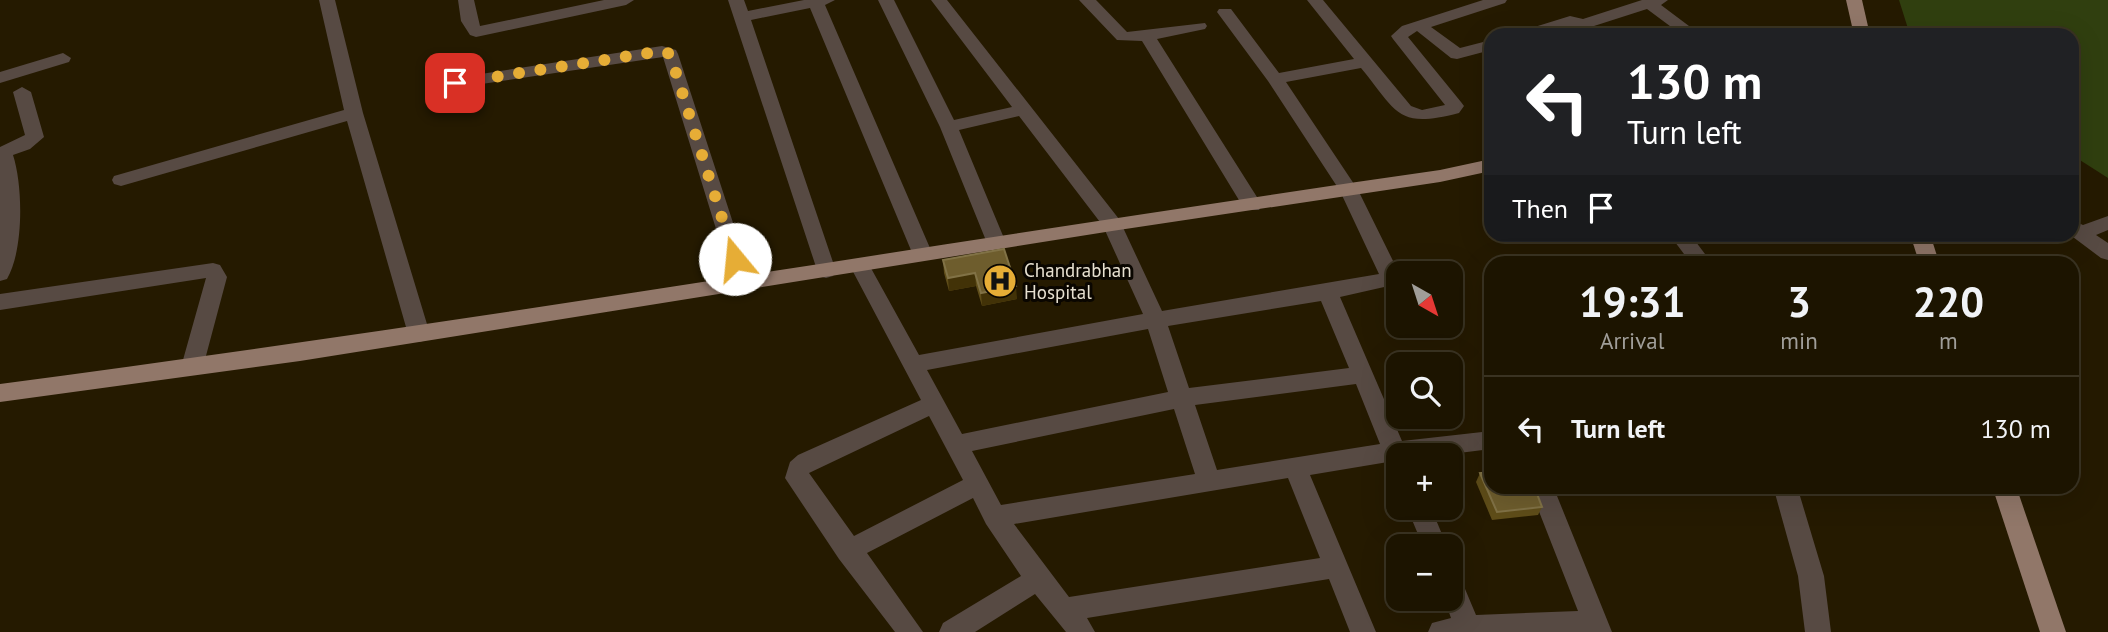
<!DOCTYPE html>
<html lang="en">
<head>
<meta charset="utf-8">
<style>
  body { margin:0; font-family:"PT Sans",sans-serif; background:#251d0a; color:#f1f3f6; height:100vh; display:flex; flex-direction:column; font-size:26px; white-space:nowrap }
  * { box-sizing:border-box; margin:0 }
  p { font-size:23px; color:#a09e99 }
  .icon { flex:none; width:38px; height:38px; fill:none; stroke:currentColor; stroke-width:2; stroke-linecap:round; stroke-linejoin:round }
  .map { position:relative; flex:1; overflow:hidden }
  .drawer { position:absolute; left:1484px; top:256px; width:595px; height:238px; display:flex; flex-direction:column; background:#1c1400; border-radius:21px; box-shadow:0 7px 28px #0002,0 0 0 2px #3a3322 }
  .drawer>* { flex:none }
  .hud { position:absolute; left:1484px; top:28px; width:595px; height:214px; border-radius:21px; box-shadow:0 7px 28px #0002,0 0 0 2px #3a3322; background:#202124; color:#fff; overflow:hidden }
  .needle { width:46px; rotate:141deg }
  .buttons { position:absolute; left:1386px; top:261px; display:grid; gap:14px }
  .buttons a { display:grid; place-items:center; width:77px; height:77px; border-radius:14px; background:#1c1400; box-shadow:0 7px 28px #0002,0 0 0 2px #3a3322; font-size:35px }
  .pin { position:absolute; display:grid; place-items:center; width:60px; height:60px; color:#fff; margin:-30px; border-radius:14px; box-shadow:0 4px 10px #0006 }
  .me { position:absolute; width:77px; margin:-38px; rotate:343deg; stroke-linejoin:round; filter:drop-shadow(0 0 5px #0008) }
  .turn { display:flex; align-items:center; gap:24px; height:147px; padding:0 28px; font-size:32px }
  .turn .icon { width:91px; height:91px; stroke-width:2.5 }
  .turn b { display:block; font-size:49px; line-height:60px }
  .then { display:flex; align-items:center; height:66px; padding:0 28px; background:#0003; gap:14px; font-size:26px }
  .eta { display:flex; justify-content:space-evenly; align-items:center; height:119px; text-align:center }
  .eta b { font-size:42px; font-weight:600; line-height:49px }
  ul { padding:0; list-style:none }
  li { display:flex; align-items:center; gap:21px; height:105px; padding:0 28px; border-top:2px solid #3a3322 }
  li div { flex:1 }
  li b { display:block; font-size:26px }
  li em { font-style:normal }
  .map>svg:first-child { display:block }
  .green { fill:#303f0f }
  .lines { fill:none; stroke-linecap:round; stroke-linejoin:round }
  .minor { fill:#574a43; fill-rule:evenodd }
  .major { fill:#917769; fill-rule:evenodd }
  .wall { fill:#5f4d19 }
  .shaded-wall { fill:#423207 }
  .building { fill:#6e5d2d; stroke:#817246; stroke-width:2 }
  .route { stroke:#e6ad36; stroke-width:12; stroke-dasharray:0 21.6 }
  .labels { text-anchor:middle; stroke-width:6; stroke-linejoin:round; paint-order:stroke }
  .poi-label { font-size:19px; fill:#e8e1d1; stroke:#0a0600; text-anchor:start }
</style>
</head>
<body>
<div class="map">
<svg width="2108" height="632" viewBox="0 0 2108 632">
  <rect width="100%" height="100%" fill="#251a00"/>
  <polygon class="green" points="1899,0 2108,0 2108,178 2072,155 2072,35 1910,35"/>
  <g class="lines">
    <g class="minor">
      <polygon points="319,0 335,0 363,113 430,334 427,340 419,342 411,340 408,334 347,121 121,186 114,184 112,180 114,176 344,110"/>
      <polygon points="458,0 474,0 480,26 604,0 634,0 626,5 476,37 470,35 461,21"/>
      <polygon points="728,0 744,0 748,11 804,0 835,0 825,5 933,255 930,260 916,260 913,255 810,8 751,20 836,271 833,276 826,278 819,276"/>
      <path d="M878,0H894L954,120L1012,107L931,0H947L1119,219L1162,311L1379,274L1340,191L1268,81L1217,12L1219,9H1231L1279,73L1354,59L1307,0H1323L1411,106L1422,110L1445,105L1393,39L1391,36L1402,26L1483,0H1507L1505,3L1431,27L1460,48L1491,40V50L1457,59L1451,58L1417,31L1408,37L1461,102L1464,106L1459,113C1397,129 1398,113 1361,68L1286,82L1358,190L1399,273L1393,285L1340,297L1402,441L1491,431V449L1443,455H1398V468L1388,462L1310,475L1376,632H1350L1329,579L1087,618L1095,632H1066L1035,594L975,632H939L943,623L1021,576L986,524L973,498L867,553L923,632H895L839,559L785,478L790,462L798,455L921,400L850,266L853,261L860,259L867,261L919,355L1143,314L1103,226L1019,116L959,130L1006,243L1003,248H989L940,127ZM1321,301L1349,368L1189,388L1168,326ZM1148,329L1168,392L962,434L927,370ZM1356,384L1380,444L1217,470L1195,405ZM1174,409L1195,474L1001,505L972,451ZM929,416L963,480L854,536L809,473ZM1288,478L1320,558L1069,597L1014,524Z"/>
      <polygon points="1079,0 1096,0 1127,32 1205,23 1207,26 1205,29 1157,39 1262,205 1259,210 1245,210 1142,41 1117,40"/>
      <polygon points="1642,0 1668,0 1661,5 1701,35 1682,35 1647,9 1594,26 1606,35 1587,35 1573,26 1541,35 1516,35 1518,32 1570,16 1583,19"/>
      <polygon points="662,46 676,50 678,54 753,284 750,289 743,291 736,289 733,284 663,57 455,88 446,83 455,78"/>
      <polygon points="63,53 71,58 69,62 0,83 0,72"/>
      <path d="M22,87L31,92L44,137L30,149L13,155C23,186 24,250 7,279L0,281V147L25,135L13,92Z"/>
      <polygon points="2108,216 2108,230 2096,235 2108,243 2108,260 2101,258 2069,234 2072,234 2072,220 2083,225"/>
      <polygon points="1669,234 1690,234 1711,262 1690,262"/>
      <polygon points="213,263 220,265 227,277 203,367 200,373 192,375 184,373 181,367 206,278 0,310 0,294"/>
      <polygon points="1529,486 1553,486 1612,632 1428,632 1432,623 1451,618 1444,598 1451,598 1451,574 1460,577 1476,615 1578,611"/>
      <polygon points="1773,486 1797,486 1824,576 1831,632 1805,632 1798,576"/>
      <polygon points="1407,508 1431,508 1447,546 1423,546"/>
    </g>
    <g class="major">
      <polygon points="1846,0 1862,0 1870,35 1854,35"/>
      <path d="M1491,159V171L1440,182L1112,231L300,361L0,402V384C481,321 960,239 1440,170Z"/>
      <polygon points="1910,234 1930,234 1939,262 1919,262"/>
      <polygon points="1992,486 2016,486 2066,632 2040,632"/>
    </g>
  </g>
  <g class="wall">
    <polygon points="1004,249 1017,299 982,306 976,286 949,291 944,273 943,260"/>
    <polygon points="1480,473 1542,507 1538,515 1492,520 1476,482"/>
  </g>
  <g class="shaded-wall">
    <polygon points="975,273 976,286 949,291 948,278"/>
    <polygon points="1016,286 1017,299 982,306 981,293"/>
  </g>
  <g class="building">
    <polygon points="1004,249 1016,286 981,293 975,273 948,278 943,260"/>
    <polygon points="1491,472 1491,486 1534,486 1542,507 1497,512 1480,473"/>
  </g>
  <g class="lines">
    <polyline class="route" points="455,83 662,51 670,54 735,259"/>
  </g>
  <defs>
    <symbol id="hospital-disc" viewBox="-11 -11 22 22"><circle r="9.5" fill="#e6ad36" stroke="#0a0600"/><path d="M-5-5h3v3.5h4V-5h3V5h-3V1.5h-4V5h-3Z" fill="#111"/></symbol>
  </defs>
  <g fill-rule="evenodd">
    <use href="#hospital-disc" x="981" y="262" width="38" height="38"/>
  </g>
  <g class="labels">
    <g class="poi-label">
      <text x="1024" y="277">Chandrabhan<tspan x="1024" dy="22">Hospital</tspan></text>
    </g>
  </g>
</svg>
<div class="buttons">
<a><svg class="needle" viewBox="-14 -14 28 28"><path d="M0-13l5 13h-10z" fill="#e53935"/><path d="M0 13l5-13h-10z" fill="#a09e99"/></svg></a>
<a><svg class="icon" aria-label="search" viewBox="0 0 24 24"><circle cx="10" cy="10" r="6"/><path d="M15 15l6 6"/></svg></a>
<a>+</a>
<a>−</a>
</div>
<div class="pin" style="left:455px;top:83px;background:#d93025"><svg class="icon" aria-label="arrive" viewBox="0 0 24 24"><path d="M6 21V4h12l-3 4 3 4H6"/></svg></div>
<svg class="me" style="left:735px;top:259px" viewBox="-20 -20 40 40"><circle r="19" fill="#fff"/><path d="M0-13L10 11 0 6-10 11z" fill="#e6ad36"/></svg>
<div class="hud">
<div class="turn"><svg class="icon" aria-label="left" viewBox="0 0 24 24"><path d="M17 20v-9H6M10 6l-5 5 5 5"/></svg><div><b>130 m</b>Turn left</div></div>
<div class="then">Then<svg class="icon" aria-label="arrive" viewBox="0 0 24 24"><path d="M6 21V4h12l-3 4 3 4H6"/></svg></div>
</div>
<section class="drawer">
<div class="eta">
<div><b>19:31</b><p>Arrival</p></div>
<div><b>3</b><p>min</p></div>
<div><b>220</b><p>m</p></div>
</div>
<ul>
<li><svg class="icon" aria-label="left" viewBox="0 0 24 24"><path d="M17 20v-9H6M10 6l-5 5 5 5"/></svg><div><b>Turn left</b></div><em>130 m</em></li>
</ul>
</section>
</div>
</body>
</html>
